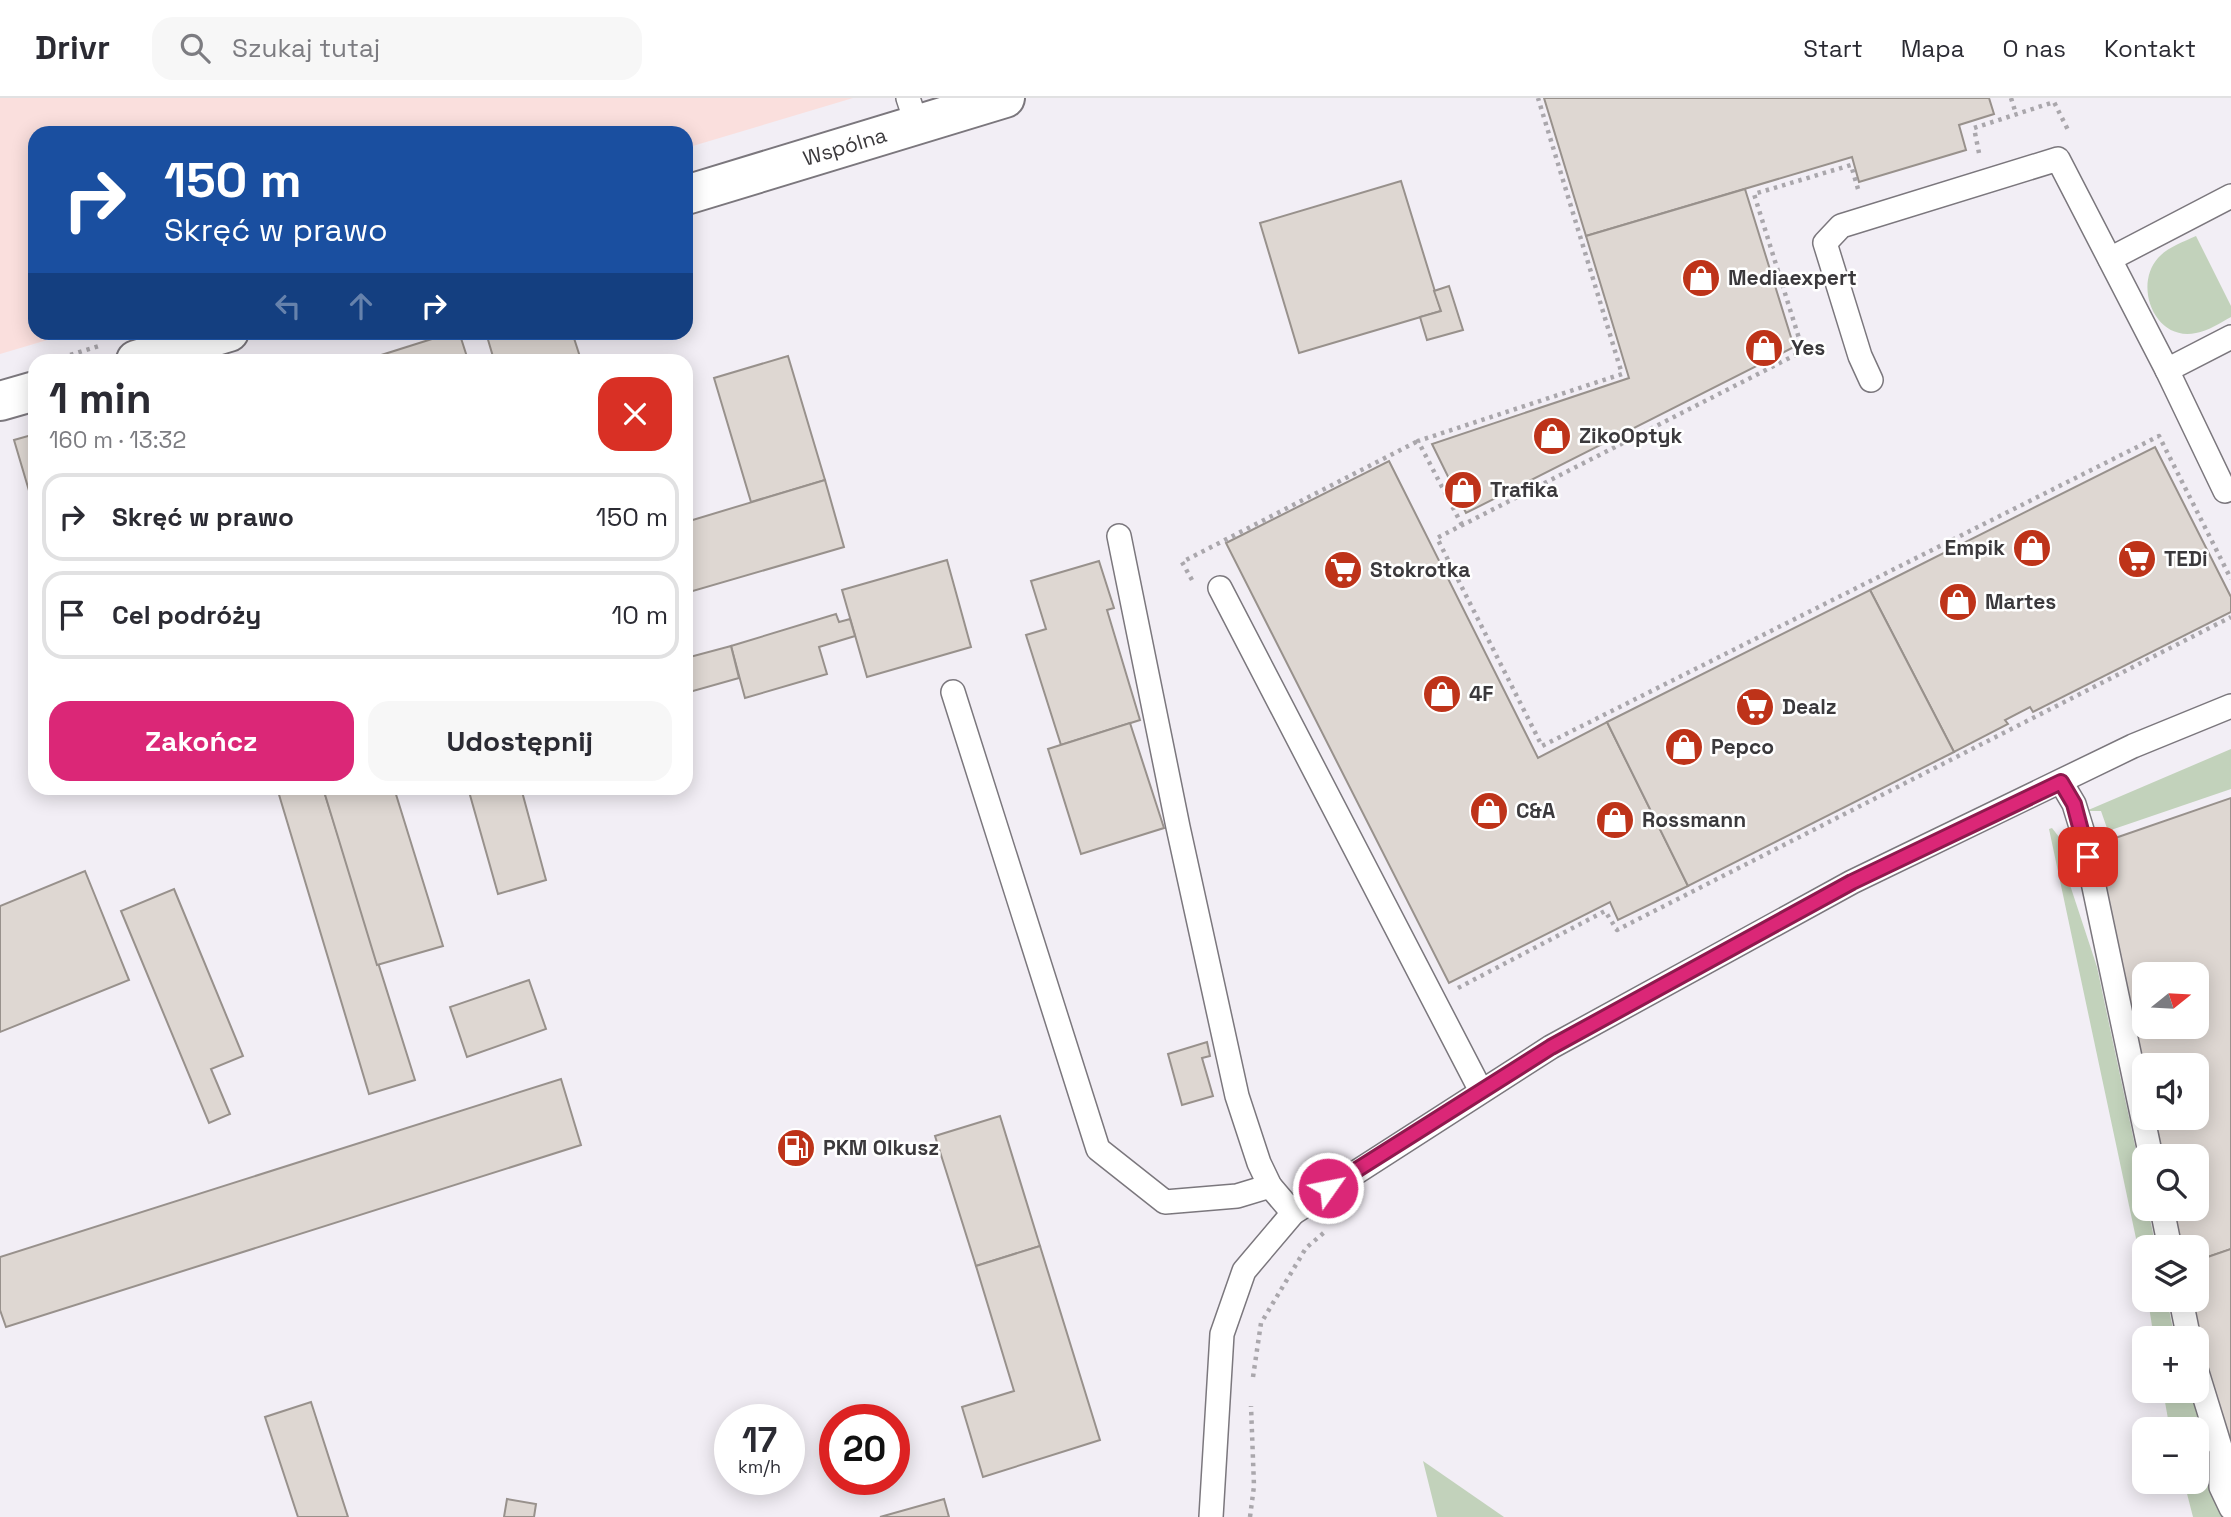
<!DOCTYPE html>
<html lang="pl">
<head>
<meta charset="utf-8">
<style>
  body { margin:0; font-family:"Space Grotesk",sans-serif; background:#f7f7f7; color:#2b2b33; height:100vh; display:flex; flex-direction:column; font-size:26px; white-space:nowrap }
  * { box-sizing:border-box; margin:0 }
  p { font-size:23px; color:#7c7c81 }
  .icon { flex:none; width:38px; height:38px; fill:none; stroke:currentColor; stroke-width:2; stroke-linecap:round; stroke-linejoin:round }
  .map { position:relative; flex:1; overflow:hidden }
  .panel { position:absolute; left:28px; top:256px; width:665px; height:441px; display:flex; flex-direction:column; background:#fff; border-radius:21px; box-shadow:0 4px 18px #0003 }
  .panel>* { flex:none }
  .hud { position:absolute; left:28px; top:28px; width:665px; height:214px; border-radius:21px; box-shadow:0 4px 18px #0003; background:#1a4fa0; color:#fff; overflow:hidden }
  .needle { width:46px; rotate:72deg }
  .fabs { position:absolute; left:2132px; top:864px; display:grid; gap:14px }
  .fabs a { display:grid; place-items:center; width:77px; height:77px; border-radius:14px; background:#fff; box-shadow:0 4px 18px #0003; font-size:35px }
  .speed { position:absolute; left:714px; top:1306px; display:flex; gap:14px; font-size:35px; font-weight:700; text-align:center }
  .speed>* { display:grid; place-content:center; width:91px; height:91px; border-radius:50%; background:#fff; box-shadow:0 4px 18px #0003; line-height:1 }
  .speed small { font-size:18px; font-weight:400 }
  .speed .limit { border:10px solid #d22; background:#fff; color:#111 }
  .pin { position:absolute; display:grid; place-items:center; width:60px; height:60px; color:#fff; margin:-30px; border-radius:14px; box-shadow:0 4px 10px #0006 }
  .me { position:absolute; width:77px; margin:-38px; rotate:57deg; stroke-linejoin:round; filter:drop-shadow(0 0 5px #0008) }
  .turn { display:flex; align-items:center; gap:24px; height:147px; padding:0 21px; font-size:32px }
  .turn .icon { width:91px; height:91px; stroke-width:2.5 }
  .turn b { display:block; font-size:49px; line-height:60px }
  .lanes { display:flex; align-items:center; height:66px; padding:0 21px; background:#0003; justify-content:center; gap:35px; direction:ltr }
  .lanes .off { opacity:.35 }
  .round { display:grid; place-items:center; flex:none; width:74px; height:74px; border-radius:21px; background:#f7f7f7 }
  .headline { display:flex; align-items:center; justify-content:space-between; height:119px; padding:0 21px }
  h1 { font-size:42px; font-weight:700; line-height:52px }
  .action { display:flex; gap:14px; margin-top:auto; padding:14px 21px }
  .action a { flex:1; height:80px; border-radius:21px; background:#db2777; color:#fff; font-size:28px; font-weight:700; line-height:80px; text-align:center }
  .action a+a { background:#f7f7f7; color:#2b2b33 }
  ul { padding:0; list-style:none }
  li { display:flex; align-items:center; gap:21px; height:88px; margin:0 14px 10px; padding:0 7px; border:4px solid #e1e1e2; border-radius:21px }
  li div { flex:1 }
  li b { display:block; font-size:26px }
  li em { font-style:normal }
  header { display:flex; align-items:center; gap:42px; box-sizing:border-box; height:98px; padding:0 35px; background:#fff; border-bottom:2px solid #e1e1e2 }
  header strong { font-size:33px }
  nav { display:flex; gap:38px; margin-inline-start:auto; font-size:24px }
  .search { width:490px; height:63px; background:#f7f7f7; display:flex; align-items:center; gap:18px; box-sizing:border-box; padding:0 24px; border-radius:21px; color:#7c7c81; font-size:26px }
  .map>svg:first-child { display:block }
  .industrial { fill:#fadfdd }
  .green { fill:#c2d2bb }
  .building { fill:#ded7d2; stroke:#98918c; stroke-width:2; fill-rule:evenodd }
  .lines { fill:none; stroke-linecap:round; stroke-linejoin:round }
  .service-casing { stroke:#7b777d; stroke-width:26 }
  .minor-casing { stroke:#7b777d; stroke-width:42 }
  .path { stroke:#aaa7ac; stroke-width:4.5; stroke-dasharray:3.5 5; stroke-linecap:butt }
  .service { stroke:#fff; stroke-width:23 }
  .minor { stroke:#fff; stroke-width:38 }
  .route-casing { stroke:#8e194d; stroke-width:18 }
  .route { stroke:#db2777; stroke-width:12 }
  .labels { text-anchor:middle; stroke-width:5; stroke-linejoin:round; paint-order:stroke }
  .street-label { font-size:21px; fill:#3b393c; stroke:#fff }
  .poi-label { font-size:21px; font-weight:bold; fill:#3b393c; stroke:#fff; text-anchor:start }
</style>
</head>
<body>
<header>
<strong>Drivr</strong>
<div class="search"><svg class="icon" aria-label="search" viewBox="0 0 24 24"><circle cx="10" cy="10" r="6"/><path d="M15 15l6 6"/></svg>Szukaj tutaj</div>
<nav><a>Start</a><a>Mapa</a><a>O nas</a><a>Kontakt</a></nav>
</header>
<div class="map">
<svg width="2231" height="1419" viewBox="0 0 2231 1419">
  <rect width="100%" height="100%" fill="#f2eef5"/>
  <polygon class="industrial" points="0,0 853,0 686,50 686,35 35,35 35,234 71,235 0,256"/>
  <g class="green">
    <path d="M2196,138L2231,208V219C2220,225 2208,233 2196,235C2155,244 2133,188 2158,160C2168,149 2183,144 2196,138Z"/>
    <polygon points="2231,651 2231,691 2108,733 2101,713 2086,713"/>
    <polygon points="2052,730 2059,739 2070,787 2097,869 2144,1090 2144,1111 2148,1111 2156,1150 2144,1150 2144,1178 2049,731"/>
    <polygon points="2148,1202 2167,1202 2175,1241 2154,1241"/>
    <polygon points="2163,1293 2190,1293 2210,1351 2224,1419 2193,1419 2184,1384 2196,1384 2196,1332 2170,1332"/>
    <polygon points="1423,1363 1504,1419 1437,1419"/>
  </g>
  <g class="building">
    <polygon points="1544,0 1989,0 1994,16 1959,27 1966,52 1859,84 1852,59 1586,138"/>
    <polygon points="1401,83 1441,213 1299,255 1260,125"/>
    <polygon points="1745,91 1794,249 1466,415 1432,346 1629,280 1586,138"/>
    <polygon points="1449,188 1463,232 1427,242 1420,219 1441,213 1434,193"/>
    <polygon points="454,234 459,234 468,262 376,262 375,259"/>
    <polygon points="489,234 572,234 581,262 494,262 486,235"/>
    <polygon points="788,258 825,382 751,404 714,280"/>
    <polygon points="35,336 35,413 14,342"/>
    <polygon points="2155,349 2231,499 2231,514 2033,614 2030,609 2005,622 2008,626 1954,654 1870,492"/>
    <polygon points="1389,363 1538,660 1607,624 1688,788 1618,822 1610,804 1449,885 1226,445"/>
    <polygon points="825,382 844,449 686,495 686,424"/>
    <polygon points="947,462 971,549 867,579 842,492"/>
    <polygon points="1099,463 1114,510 1107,512 1140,622 1061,647 1026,537 1046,531 1031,483"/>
    <polygon points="1870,492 1954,654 1688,788 1607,624"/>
    <polygon points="836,516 839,524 850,521 855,538 819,549 827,576 745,600 731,548"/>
    <polygon points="731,548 739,580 686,595 686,560"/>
    <polygon points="1130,625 1164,730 1081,756 1048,651"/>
    <polygon points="277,690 323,690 415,982 369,996"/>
    <polygon points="323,690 394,690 443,848 377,867"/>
    <polygon points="468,690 521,690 546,782 498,796"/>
    <path d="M2231,700V1151L2196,1163V1150H2179L2171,1111H2196V1059H2160L2152,1020H2196V968H2144V982L2095,747ZM2144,877H2196V929H2144Z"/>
    <polygon points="85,773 129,882 0,934 0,808"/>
    <polygon points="174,791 243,958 211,971 230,1016 209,1025 121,813"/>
    <polygon points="529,882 546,931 467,959 450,909"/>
    <polygon points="1207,944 1210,958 1202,960 1213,998 1182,1007 1168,956"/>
    <polygon points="561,981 581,1047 6,1229 0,1212 0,1159"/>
    <polygon points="1000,1018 1040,1148 976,1168 935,1038"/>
    <polygon points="1040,1148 1100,1342 983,1379 962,1309 1014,1293 976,1168"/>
    <polygon points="2231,1151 2231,1346 2200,1257 2189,1202 2196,1202 2196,1163"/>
    <polygon points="311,1304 348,1419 298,1419 265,1319"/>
    <polygon points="507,1401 536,1406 534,1419 504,1419"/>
    <polygon points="944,1401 949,1419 880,1419"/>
  </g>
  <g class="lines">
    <defs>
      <g id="service">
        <polyline points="908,0 917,27"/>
        <polyline points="2110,161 2231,98"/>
        <polyline points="2167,272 2231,239"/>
        <polyline points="1871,282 1860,258 1825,145 1841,128 2058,61 2167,272 2225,393"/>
        <polyline points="1119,438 1178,729 1237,998 1259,1065 1270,1088 1293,1115"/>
        <polyline points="1220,490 1481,993"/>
        <polyline points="953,594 1098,1051 1165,1104 1237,1098 1270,1088"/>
        <polyline points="2061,684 2074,706 2082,732 2151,1059"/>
        <polyline points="2162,1111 2170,1150"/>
        <polyline points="2181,1202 2189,1241"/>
        <polyline points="2196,1271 2221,1352 2221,1389 2231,1410"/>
        <polyline points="1211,1419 1222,1236 1244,1173 1293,1115 1551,949 1852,784 2133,648 2231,608"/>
      </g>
      <g id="minor">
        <path id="s1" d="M686,97L1005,0"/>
        <polyline points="136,262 229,234"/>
        <polyline points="0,303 35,293"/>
      </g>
    </defs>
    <use href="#service" class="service-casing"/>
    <use href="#minor" class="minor-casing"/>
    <g class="path">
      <polyline points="2011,0 2016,16"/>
      <polyline points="1979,55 1974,30 2054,4 2068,32"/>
      <polyline points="1858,91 1851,67 1754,96 1803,253 1437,440 1542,648 2159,338 2231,481"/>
      <polyline points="54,262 102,247"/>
      <polyline points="1462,427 1418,343 1622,276 1538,0"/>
      <polyline points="1192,482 1182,464 1418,343"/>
      <polyline points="1458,890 1605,813 1617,832 2231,519"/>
      <polyline points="1253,1279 1261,1225 1306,1150 1327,1132"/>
      <polyline points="1250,1419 1254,1388 1251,1308"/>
    </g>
    <use href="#service" class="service"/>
    <use href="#minor" class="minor"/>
  </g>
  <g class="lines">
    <defs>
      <polyline id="route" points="1328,1090 1551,949 1852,784 2061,684 2074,706 2088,759"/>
    </defs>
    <use href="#route" class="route-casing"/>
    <use href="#route" class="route"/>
  </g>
  <defs>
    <symbol id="shop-disc" viewBox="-11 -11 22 22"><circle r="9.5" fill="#be3319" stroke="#fff"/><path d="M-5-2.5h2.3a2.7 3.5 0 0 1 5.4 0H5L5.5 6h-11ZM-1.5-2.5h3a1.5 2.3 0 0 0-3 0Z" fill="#fff"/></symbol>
    <symbol id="supermarket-disc" viewBox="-11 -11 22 22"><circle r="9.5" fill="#be3319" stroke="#fff"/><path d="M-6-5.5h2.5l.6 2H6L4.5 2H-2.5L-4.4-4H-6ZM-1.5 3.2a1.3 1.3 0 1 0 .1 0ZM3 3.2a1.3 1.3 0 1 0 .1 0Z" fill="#fff"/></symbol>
    <symbol id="fuel-disc" viewBox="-11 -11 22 22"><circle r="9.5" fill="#be3319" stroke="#fff"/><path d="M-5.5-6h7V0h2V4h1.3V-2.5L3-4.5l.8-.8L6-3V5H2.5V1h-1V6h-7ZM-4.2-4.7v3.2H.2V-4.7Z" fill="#fff"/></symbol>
  </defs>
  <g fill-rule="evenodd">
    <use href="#shop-disc" x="1679" y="158" width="44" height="44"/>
    <use href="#shop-disc" x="1742" y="228" width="44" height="44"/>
    <use href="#shop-disc" x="1530" y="316" width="44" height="44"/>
    <use href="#shop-disc" x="1441" y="370" width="44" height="44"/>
    <use href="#shop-disc" x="2010" y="428" width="44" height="44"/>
    <use href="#supermarket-disc" x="2115" y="439" width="44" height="44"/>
    <use href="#supermarket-disc" x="1321" y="450" width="44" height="44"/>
    <use href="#shop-disc" x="1936" y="482" width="44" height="44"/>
    <use href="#shop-disc" x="1420" y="574" width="44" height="44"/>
    <use href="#supermarket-disc" x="1733" y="587" width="44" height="44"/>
    <use href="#shop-disc" x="1662" y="627" width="44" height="44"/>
    <use href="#shop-disc" x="1467" y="691" width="44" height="44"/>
    <use href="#shop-disc" x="1593" y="700" width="44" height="44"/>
    <use href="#fuel-disc" x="774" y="1028" width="44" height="44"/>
  </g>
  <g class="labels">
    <g class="street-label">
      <text dy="7" stroke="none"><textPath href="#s1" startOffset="166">Wspólna</textPath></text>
    </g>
    <g class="poi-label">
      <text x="1728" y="187">Mediaexpert</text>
      <text x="1791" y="257">Yes</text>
      <text x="1579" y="345">ZikoOptyk</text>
      <text x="1490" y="399">Trafika</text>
      <text x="2005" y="457" text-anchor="end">Empik</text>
      <text x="2164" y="468">TEDi</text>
      <text x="1370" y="479">Stokrotka</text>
      <text x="1985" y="511">Martes</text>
      <text x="1469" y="603">4F</text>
      <text x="1782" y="616">Dealz</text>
      <text x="1711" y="656">Pepco</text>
      <text x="1516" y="720">C&amp;A</text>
      <text x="1642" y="729">Rossmann</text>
      <text x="823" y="1057">PKM Olkusz</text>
    </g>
  </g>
</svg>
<div class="fabs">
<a><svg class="needle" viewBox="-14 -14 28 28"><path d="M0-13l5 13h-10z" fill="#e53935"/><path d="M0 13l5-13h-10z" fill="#7c7c81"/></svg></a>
<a><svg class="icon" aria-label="sound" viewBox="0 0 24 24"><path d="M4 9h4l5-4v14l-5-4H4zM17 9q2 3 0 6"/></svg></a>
<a><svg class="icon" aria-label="search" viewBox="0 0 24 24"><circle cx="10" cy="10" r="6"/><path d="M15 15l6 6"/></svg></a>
<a><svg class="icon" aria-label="layers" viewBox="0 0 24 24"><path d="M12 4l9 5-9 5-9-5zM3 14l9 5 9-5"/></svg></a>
<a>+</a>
<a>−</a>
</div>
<div class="speed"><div>17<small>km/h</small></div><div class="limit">20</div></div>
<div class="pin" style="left:2088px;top:759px;background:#d93025"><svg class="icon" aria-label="arrive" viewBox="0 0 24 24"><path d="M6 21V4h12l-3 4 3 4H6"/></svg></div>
<svg class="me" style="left:1328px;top:1090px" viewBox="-20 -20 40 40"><circle r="17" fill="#db2777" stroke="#fff" stroke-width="3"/><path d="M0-11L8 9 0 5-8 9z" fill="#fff"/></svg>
<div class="hud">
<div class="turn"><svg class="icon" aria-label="right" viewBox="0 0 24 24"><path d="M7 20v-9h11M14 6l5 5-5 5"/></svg><div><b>150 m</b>Skręć w prawo</div></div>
<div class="lanes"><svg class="icon off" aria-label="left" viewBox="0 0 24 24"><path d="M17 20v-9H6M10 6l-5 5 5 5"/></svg><svg class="icon off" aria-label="ahead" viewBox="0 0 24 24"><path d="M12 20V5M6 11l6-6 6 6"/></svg><svg class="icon" aria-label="right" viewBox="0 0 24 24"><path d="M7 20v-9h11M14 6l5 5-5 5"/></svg></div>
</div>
<section class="panel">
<div class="headline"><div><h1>1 min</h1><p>160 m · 13:32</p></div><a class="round" style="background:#d93025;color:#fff"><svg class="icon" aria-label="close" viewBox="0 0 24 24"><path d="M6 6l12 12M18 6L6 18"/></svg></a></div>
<ul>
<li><svg class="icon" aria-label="right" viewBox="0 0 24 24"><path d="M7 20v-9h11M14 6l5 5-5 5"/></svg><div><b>Skręć w prawo</b></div><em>150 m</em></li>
<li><svg class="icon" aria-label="arrive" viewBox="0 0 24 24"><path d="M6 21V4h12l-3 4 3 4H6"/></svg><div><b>Cel podróży</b></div><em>10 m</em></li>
</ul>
<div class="action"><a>Zakończ</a><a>Udostępnij</a></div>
</section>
</div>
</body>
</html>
